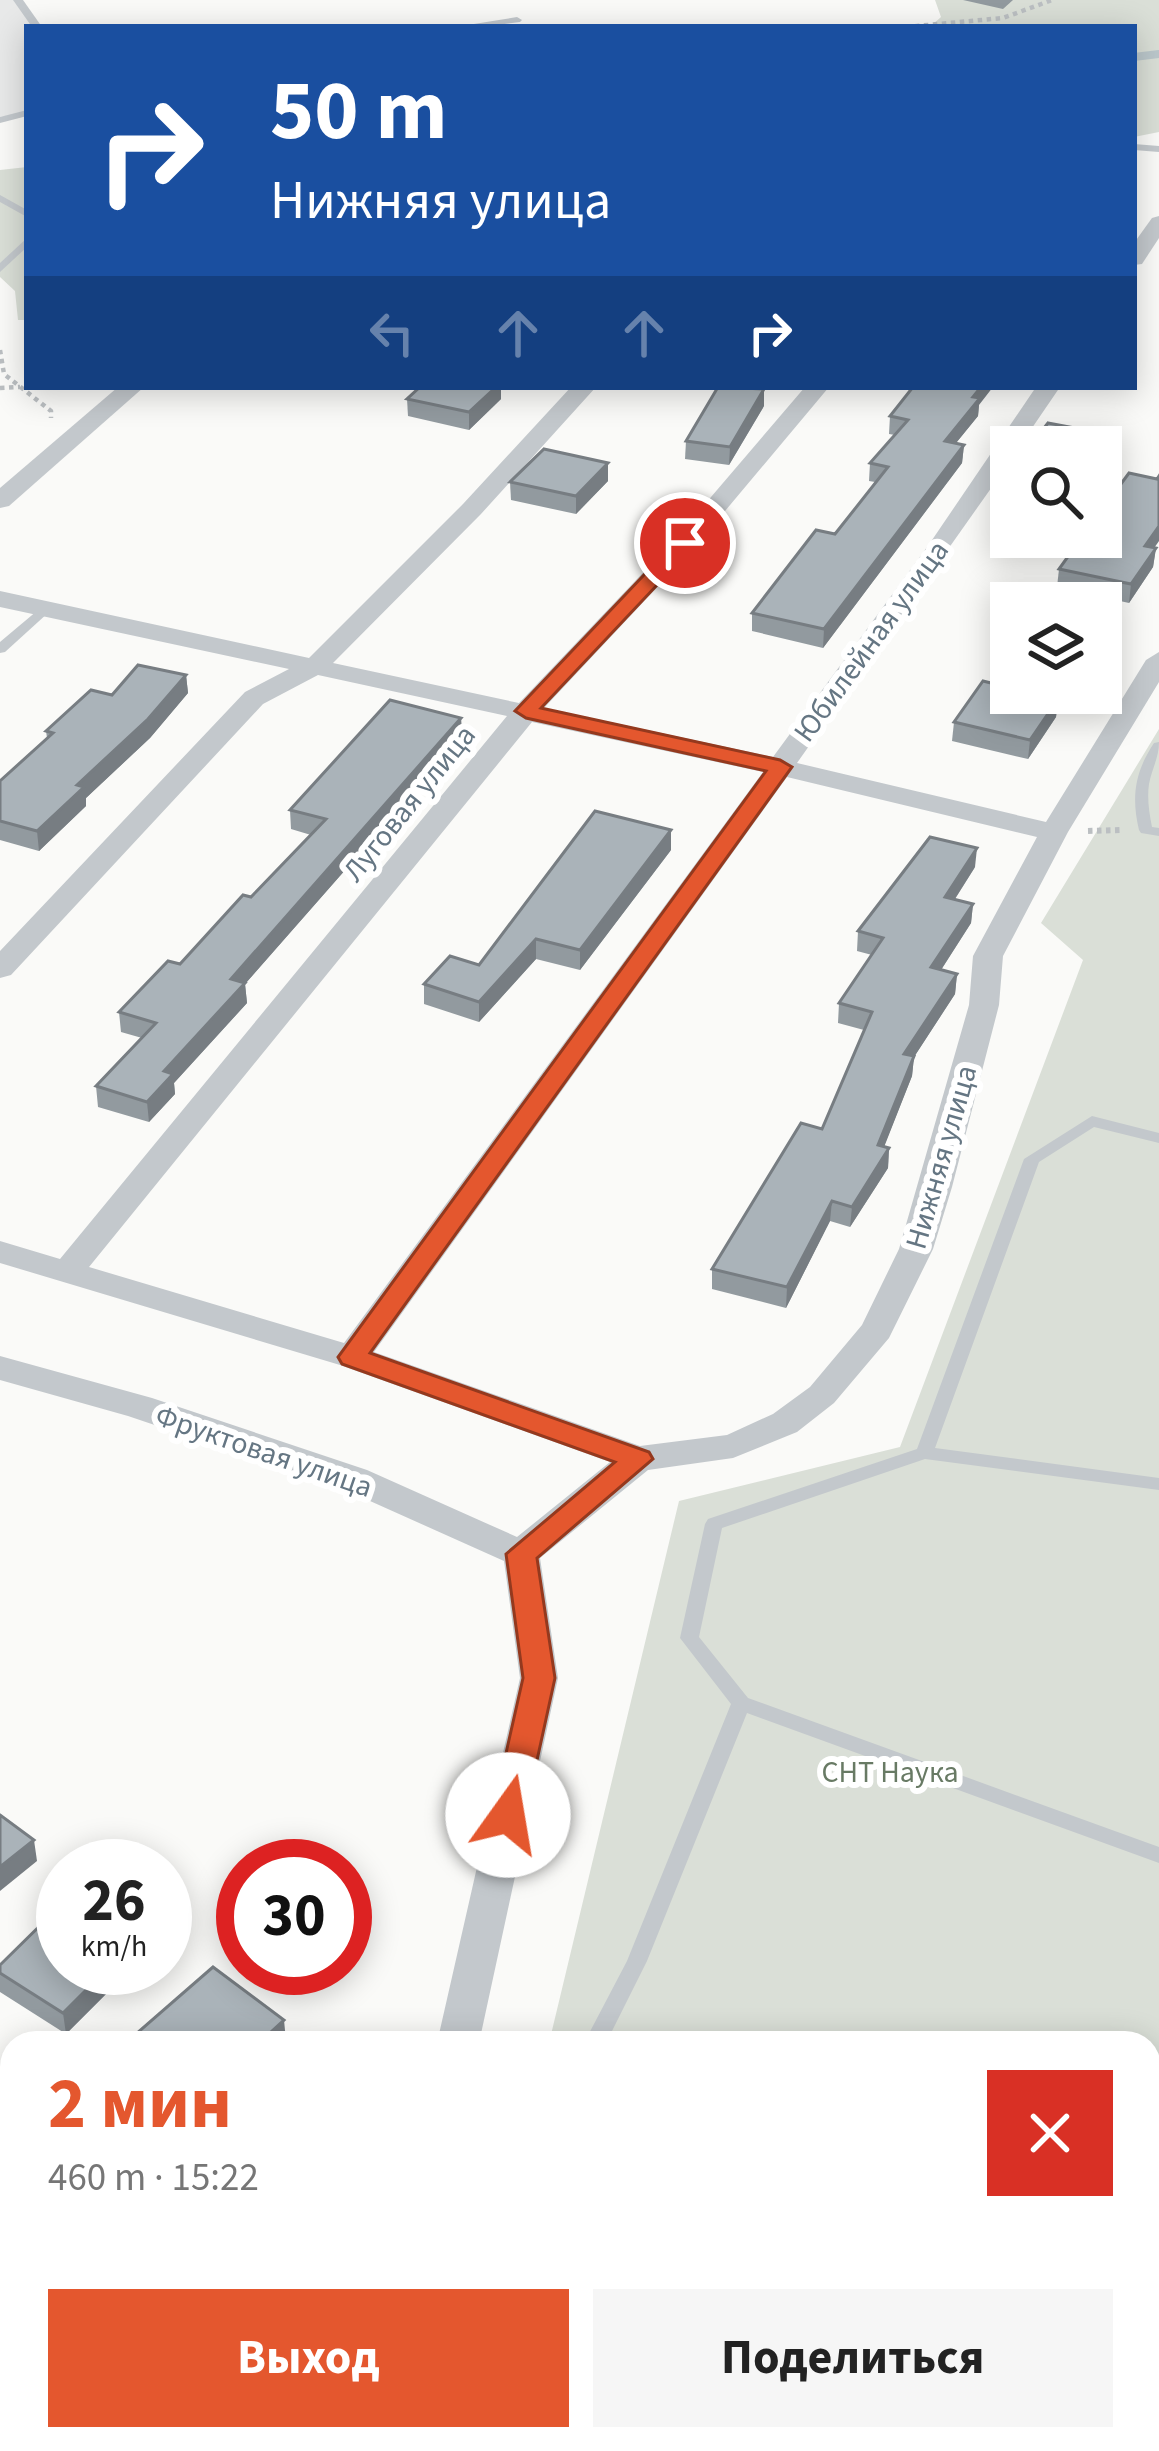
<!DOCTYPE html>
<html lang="ru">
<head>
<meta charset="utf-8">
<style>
  body { margin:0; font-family:"Source Sans 3",sans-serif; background:#f6f6f6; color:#222; height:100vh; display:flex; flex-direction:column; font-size:45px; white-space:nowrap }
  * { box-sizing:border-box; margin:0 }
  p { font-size:39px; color:#767676 }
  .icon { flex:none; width:66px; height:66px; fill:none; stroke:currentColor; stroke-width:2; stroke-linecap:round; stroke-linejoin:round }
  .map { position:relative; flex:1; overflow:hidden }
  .details { position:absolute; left:0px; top:2031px; width:1161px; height:420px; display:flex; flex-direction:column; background:#fff; border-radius:36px 36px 0 0; box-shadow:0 6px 30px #0003 }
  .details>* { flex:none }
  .banner { position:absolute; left:24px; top:24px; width:1113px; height:366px; border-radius:0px; box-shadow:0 6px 30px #0003; background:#1a4fa0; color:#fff; overflow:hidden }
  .buttons { position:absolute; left:990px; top:426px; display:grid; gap:24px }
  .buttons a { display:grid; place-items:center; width:132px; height:132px; border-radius:0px; background:#fff; box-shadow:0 6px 30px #0003; font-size:60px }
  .speed { position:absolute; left:36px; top:1839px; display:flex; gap:24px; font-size:60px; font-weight:700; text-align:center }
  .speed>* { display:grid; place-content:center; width:156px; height:156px; border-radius:50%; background:#fff; box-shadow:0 6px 30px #0003; line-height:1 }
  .speed small { font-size:30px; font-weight:400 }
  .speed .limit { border:18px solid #d22; background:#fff; color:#111 }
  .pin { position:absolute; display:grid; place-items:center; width:102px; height:102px; color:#fff; margin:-51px; border:6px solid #fff; border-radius:50%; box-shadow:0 3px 12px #0007 }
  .me { position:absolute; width:132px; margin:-66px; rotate:13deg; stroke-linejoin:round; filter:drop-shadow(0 0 9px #0008) }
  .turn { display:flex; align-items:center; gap:42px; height:252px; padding:0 48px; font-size:54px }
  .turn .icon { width:156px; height:156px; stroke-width:2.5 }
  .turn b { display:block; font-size:84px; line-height:102px }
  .lanes { display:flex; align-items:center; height:114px; padding:0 48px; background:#0003; justify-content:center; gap:60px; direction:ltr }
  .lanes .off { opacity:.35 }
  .round { display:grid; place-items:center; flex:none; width:126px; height:126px; border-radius:0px; background:#f6f6f6 }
  .overview { display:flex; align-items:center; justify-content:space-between; height:204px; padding:0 48px }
  h1 { font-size:72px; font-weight:700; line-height:90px; color:#e4572e }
  .action { display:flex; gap:24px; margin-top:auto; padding:24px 48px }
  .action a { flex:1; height:138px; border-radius:0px; background:#e4572e; color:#fff; font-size:48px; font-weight:700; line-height:138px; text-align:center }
  .action a+a { background:#f6f6f6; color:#222 }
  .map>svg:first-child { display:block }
  .built { fill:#e8e9e9 }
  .green { fill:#dadfd7 }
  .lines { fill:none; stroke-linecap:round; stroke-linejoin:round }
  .stream { stroke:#bbc7cb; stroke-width:8 }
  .path-far1 { stroke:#bbbfc2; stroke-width:4.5; stroke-dasharray:4.5 4.5; stroke-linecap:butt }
  .path { stroke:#bbbfc2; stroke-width:6; stroke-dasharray:4.5 4.5; stroke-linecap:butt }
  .service { fill:#c3c8cc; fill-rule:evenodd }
  .minor { fill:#c3c8cc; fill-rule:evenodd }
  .wall { fill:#929a9f }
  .shaded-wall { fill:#777d82 }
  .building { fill:#aab3b9; stroke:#777d82; stroke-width:3 }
  .route { fill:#e4572e; stroke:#94391e; stroke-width:3 }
  .labels { text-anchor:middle; stroke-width:12; stroke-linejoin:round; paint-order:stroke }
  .street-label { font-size:30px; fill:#657683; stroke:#fff }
  .park-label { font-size:30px; fill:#687a64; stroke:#fff }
</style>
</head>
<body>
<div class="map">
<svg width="1159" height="2451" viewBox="0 0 1159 2451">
  <rect width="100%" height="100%" fill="#fafaf8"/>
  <polygon class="built" points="0,0 15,0 34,27 27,27 27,113 0,117"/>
  <g class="green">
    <polygon points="935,0 1159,0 1159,132 1134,137 1134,27 930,27 941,17"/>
    <polygon points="27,167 27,320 18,320 15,291 0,277 0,170"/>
    <polygon points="1159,729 1159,2451 336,2451 343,2439 1149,2439 1149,2043 549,2043 679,1501 900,1447 1083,960 1041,923"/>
  </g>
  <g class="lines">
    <polyline class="stream" points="1134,57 1159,54"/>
    <g class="path-far1">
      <polyline points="906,27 1003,18 1052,0"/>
      <polyline points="0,350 4,374 51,411 51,418"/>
      <polyline points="0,388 20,387"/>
    </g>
    <polyline class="path" points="1088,831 1121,830"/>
    <g class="service">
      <polygon points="13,0 23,0 42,27 32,27"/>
      <polygon points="517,17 522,20 520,22 483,27 455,27"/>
      <polygon points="27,110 27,116 0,123 0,117"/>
      <polygon points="1134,144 1159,146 1159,152 1134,150"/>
      <polygon points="0,195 27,210 27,217 0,202"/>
      <polygon points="27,238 27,247 0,272 0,263"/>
      <polygon points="44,605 49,606 49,612 5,652 0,653 0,642"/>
      <path d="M1159,742C1159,758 1152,768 1149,784C1147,798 1149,812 1152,827L1159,828V836L1141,833L1139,830C1131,796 1135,772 1154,743Z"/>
      <polygon points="1092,1116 1159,1133 1159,1143 1094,1127 1039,1162 935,1448 1159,1478 1159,1490 925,1459 722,1528 699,1637 748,1698 1159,1847 1159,1863 747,1713 647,1961 606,2043 584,2043 627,1961 731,1704 680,1638 705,1524 708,1519 917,1449 1024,1159"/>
      <polygon points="381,2439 406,2439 400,2451 375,2451"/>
      <polygon points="673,2439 713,2439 723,2443 727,2451 687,2451 677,2447"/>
    </g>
    <g class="minor">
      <polygon points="1159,216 1159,238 1142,264 1134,265 1134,243 1152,218"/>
      <polygon points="118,387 144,387 9,506 0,508 0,488"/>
      <path d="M571,387H596L481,514L333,663L519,703L676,538L805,387H829L694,548L544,708L773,757L930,543L1036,387H1060L1019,447H1011V460L797,763L1046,822L1146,660L1159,652V682L1068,832L1003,956L999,1005L952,1187L933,1249L889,1338L834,1403L797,1432L733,1458L648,1470L540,1558L558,1678L479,2043H437L520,1678L504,1561L341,1488L128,1416L0,1380V1356L152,1398L367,1470L517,1537L610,1462L340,1365L0,1263V1241L60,1259L507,716L318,675L263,704L11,975L0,978V951L245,692L289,669L0,607V591L309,658L463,504ZM532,722L763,772L344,1343L89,1267ZM787,777L1037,837L973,956L969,1005L899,1249L862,1325L810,1387L773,1414L727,1435L640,1446L374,1352Z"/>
      <polygon points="0,2077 12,2081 12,2122 0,2118"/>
      <polygon points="246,2439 294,2439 288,2451 240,2451"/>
    </g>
  </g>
  <g class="wall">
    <polygon points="963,0 1013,0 1003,9"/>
    <polygon points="420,387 501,387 501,399 469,430 408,416 407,399"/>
    <polygon points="979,405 978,416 956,443 964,445 962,463 823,648 752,631 752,613 835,534 875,482 869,481 870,463 895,435 889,434 890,416"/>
    <polygon points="764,406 729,465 685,459 686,441"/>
    <polygon points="608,463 608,481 576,514 511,500 510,482"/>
    <polygon points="1011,471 1011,488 1005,487 1006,478"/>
    <polygon points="1156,548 1153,567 1129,603 1057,587 1059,569"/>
    <polygon points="186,675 188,693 150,738 86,798 86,806 39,851 0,840 0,781 47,738 46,731"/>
    <polygon points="1058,699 1056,717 1028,759 952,741 954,722"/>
    <polygon points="461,718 462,737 245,984 247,1003 174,1083 175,1094 149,1122 98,1107 96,1086 142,1038 121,1032 119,1012 180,964 251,897 311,835 291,829 290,810"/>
    <polygon points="671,850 580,970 536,959 479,1022 424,1004 424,984 479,965"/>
    <polygon points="975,867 955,899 973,904 971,923 941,970 957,974 955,994 914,1057 912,1076 884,1146 889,1148 888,1168 850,1227 830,1221 786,1308 712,1289 712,1269 822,1129 864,1030 838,1023 839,1003 872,955 857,951 858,931"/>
    <polygon points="0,1965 63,1968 128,1968 128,1972 66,2034 0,1992"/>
  </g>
  <g class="shaded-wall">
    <polygon points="496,387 501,387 501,399 469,430 469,412"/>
    <polygon points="981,387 993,387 979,405 978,416 943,459 945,441"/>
    <polygon points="764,389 764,406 729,465 730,447"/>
    <polygon points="1091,431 1090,440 1085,447 1079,447"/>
    <polygon points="964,445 962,463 823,648 824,629"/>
    <polygon points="608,463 608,481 576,514 576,496"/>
    <polygon points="1159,526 1159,541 1143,564 1145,546"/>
    <polygon points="1156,548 1153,567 1129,603 1131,584"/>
    <polygon points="186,675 188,693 150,738 86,798 86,806 39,851 37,831 77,785"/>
    <polygon points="1058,699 1056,717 1028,759 1030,740"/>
    <polygon points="461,718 462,737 245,984 247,1003 174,1083 175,1094 149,1122 147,1102 164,1071 231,979"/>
    <polygon points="671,830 671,850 580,970 580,950"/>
    <polygon points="977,848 975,867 944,916 945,897"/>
    <polygon points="973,904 971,923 930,987 931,967"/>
    <polygon points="536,939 536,959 479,1022 479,1002"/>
    <polygon points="957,974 955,994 914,1057 912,1076 877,1165 878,1145 904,1054"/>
    <polygon points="889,1148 888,1168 850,1227 852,1207"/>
    <polygon points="832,1201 830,1221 786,1308 787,1287"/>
    <polygon points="34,1840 37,1861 0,1891 0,1867"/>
    <polygon points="108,1968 128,1968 128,1972 66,2034 63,2013"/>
    <polygon points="284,2020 286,2041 284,2043 259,2043"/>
  </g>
  <g class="building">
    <polygon points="420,387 496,387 469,412 407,399"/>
    <polygon points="718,387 764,389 730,447 686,441"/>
    <polygon points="913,387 981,387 973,397 980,398 945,441 964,445 824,629 752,613 816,530 835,534 888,467 870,463 908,420 890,416"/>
    <polygon points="1048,423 1091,431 1079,447 1029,447"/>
    <polygon points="544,449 608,463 576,496 510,482"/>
    <polygon points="1129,473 1157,479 1159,476 1159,526 1145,546 1156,548 1131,584 1059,569 1082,537 1101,537 1101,511"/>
    <polygon points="138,665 186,675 148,719 77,785 84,787 37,831 0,821 0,781 53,733 46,731 91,690 112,695"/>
    <polygon points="983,681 1011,688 1011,693 1034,693 1058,699 1030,740 954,722"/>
    <polygon points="390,700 461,718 231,979 245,983 164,1071 173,1074 147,1102 96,1086 156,1023 119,1012 168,961 180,964 243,895 251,897 326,819 290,810"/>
    <polygon points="595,811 671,830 580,950 536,939 479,1002 424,984 450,956 479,965"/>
    <polygon points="930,837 977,848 945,897 973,904 931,967 957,974 904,1054 914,1056 878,1145 889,1148 852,1207 832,1201 787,1287 712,1269 801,1123 822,1129 872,1012 839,1003 883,938 858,931"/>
    <polygon points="0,1815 34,1840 0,1867"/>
    <polygon points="57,1909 63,1913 63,1968 108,1968 63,2013 0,1973 0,1965"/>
    <polygon points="213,1967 284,2020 259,2043 148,2043 136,2034"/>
  </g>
  <polygon class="route" points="685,537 692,539 692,548 541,708 780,760 792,767 370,1353 649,1452 653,1459 537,1558 555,1678 525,1815 520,1824 508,1828 497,1824 492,1815 523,1678 506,1554 615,1462 342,1364 338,1357 766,771 526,718 515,711 678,539"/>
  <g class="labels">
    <g class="street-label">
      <text transform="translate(871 641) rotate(-54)" y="10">Юбилейная улица</text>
      <text transform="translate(409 803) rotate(-51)" y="10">Луговая улица</text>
      <text transform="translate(941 1157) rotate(-74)" y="10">Нижняя улица</text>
      <text transform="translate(264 1451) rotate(19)" y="10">Фруктовая улица</text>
    </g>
    <g class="park-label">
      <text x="890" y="1782">СНТ Наука</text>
    </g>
  </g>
</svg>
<div class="buttons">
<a><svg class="icon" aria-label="search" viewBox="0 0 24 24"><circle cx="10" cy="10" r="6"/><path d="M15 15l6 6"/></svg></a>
<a><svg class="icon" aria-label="layers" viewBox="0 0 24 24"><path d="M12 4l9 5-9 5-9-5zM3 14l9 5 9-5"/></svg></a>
</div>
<div class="speed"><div>26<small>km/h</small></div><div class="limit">30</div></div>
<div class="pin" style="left:685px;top:543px;background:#d93025"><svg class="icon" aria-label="arrive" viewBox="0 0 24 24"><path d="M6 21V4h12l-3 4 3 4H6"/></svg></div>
<svg class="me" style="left:508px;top:1815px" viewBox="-20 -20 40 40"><circle r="19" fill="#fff"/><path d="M0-13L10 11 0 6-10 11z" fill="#e4572e"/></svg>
<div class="banner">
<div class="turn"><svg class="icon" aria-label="right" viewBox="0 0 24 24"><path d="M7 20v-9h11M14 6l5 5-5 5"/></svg><div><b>50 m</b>Нижняя улица</div></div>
<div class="lanes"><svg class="icon off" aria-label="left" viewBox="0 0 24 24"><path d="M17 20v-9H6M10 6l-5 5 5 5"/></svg><svg class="icon off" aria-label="ahead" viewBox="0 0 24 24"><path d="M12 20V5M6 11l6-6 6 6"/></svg><svg class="icon off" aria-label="ahead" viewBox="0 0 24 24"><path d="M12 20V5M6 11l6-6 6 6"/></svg><svg class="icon" aria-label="right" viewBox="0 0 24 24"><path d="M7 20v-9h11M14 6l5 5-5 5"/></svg></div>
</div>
<section class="details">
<div class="overview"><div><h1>2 мин</h1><p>460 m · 15:22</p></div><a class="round" style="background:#d93025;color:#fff"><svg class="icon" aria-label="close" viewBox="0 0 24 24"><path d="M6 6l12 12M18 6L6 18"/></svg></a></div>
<div class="action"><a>Выход</a><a>Поделиться</a></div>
</section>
</div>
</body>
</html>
